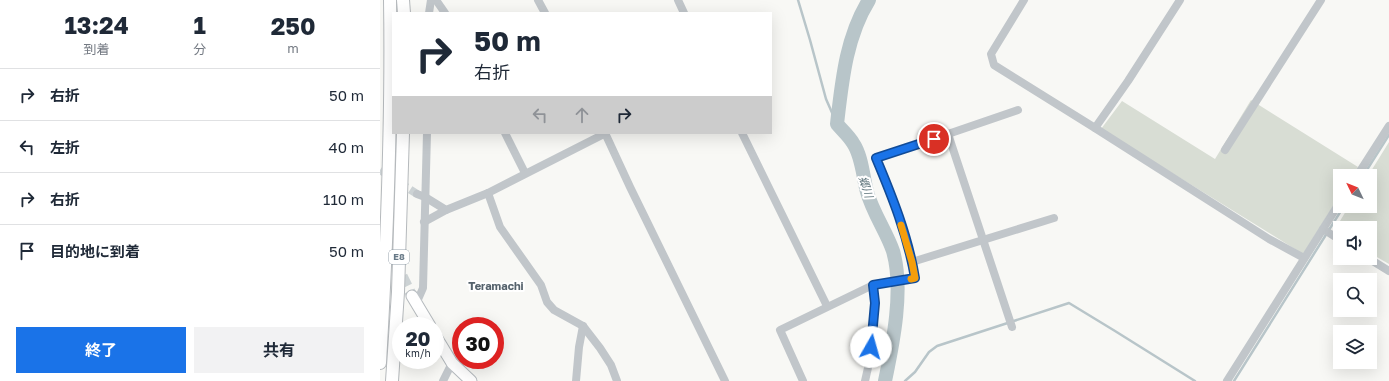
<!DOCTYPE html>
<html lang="ja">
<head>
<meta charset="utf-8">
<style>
  body { margin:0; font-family:"Golos Text","Noto Sans JP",sans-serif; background:#f2f2f3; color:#1f2937; height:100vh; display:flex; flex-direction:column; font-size:15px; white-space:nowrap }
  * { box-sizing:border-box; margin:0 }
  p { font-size:13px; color:#747a83 }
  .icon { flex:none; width:22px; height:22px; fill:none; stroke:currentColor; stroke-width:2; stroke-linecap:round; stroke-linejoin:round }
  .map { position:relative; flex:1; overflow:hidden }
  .side { display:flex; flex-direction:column; background:#fff; width:380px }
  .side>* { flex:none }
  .top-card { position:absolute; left:12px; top:12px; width:380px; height:122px; border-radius:0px; box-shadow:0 4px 16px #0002; background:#fff; color:#1f2937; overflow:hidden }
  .needle { width:26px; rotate:313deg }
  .tools { position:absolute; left:953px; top:169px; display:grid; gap:8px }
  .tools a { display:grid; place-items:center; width:44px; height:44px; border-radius:0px; background:#fff; box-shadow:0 4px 16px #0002; font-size:20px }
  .speed { position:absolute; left:12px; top:317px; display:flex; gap:8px; font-size:20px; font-weight:700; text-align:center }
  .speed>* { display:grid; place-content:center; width:52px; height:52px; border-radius:50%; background:#fff; box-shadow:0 4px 16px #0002; line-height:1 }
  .speed small { font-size:10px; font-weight:400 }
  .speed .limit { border:6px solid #d22; background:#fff; color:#111 }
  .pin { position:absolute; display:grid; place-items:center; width:34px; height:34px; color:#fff; margin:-17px; border:2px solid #fff; border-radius:50%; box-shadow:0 1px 4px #0007 }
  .me { position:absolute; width:44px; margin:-22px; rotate:7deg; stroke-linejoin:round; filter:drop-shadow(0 0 3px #0008) }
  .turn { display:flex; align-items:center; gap:14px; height:84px; padding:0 16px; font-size:18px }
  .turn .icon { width:52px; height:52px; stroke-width:2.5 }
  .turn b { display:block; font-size:28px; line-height:34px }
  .lanes { display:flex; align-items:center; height:38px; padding:0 16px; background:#0003; justify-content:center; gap:20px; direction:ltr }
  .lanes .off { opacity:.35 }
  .eta { display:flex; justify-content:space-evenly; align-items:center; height:68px; text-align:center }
  .eta b { font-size:24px; font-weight:700; line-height:28px }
  .cta { display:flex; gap:8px; margin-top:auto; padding:8px 16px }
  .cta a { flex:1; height:46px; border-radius:0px; background:#1a73e8; color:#fff; font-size:16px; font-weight:700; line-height:46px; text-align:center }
  .cta a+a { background:#f2f2f3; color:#1f2937 }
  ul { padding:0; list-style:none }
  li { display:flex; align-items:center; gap:12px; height:52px; padding:0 16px; border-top:1px solid #e0e1e3 }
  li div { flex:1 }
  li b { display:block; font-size:15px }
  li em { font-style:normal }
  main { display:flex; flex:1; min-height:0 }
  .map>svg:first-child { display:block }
  .green { fill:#d8ddd4 }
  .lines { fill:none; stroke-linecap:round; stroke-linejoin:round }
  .stream { stroke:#b8c5c9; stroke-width:2.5 }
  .river { stroke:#b8c5c9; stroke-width:14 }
  .minor-tunnel { stroke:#ccd2d4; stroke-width:8; stroke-dasharray:8 4; stroke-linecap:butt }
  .major-tunnel { stroke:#ccd2d4; stroke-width:11; stroke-dasharray:11 5.5; stroke-linecap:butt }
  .major-casing { stroke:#b5babe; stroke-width:13 }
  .highway-casing { stroke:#b5b9bc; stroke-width:14 }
  .minor { stroke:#c1c6ca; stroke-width:8 }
  .major { stroke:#fff; stroke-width:11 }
  .highway { stroke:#fff; stroke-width:12 }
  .route-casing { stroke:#114b97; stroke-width:10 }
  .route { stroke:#1a73e8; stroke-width:7 }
  .slow { stroke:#f59e0b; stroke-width:7 }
  .labels { text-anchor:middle; stroke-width:4; stroke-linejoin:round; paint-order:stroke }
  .shield { fill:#fff; stroke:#95a1ab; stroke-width:1 }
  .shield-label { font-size:9px; font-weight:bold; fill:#677987 }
  .water-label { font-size:11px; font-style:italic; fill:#5e747b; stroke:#fff }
  .neighbourhood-label { font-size:11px; font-weight:bold; fill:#55626c; stroke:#fff }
</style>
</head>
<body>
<main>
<section class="side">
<div class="eta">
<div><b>13:24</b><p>到着</p></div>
<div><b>1</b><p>分</p></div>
<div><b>250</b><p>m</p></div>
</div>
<ul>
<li><svg class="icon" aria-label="right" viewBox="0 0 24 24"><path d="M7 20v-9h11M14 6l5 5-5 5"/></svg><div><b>右折</b></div><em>50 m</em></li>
<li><svg class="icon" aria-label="left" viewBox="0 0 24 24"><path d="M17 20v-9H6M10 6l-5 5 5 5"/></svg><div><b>左折</b></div><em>40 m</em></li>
<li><svg class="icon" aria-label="right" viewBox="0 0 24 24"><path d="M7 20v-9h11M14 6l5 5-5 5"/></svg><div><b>右折</b></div><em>110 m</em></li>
<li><svg class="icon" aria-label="arrive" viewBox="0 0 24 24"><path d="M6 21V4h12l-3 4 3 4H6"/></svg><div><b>目的地に到着</b></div><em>50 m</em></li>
</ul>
<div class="cta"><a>終了</a><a>共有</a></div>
</section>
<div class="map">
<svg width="1009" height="381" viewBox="0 0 1009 381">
  <rect width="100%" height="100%" fill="#f8f8f5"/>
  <g class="green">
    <polygon points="871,100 978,167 972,176 960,176 960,195 923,254 721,129 742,101 835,159"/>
    <polygon points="1009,142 1009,264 990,253 990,228 960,228 960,235 954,231 969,206 990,206 990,176 988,176"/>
  </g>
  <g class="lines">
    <g class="stream">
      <polyline points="418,0 430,40 446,99 457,124"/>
      <polyline points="983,176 1009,135"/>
      <polyline points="525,381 535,372 549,352 557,346 689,303 735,331 815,381"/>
      <polyline points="854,381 964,206"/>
    </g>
    <path class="river" d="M489,0C466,37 462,81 457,124C462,130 469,136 473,143C482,156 483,177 487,192C493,213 506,231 513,251C524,289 513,343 505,381"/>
    <polyline class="minor-tunnel" points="0,170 37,194"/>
    <polyline class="major-tunnel" points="0,232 32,296"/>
    <defs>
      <g id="major">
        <polyline points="32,296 50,326"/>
        <polyline points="55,335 72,363 91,381"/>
      </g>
      <g id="highway">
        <polyline points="23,0 24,13"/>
        <path d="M0,363C7,242 12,121 10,0"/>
        <polyline points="12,381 18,292 23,133"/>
      </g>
    </defs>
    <use href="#major" class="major-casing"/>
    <use href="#highway" class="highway-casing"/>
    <g class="minor">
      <polyline points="56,0 65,13"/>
      <polyline points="158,0 165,13"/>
      <polyline points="298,0 304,13"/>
      <polyline points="644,0 611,54 614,65 715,128 889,239 924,258"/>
      <polyline points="49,13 51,0"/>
      <polyline points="715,128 748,81 800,0"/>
      <polyline points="125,133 145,173"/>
      <polyline points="225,133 250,187 345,381"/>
      <polyline points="362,133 447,306"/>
      <polyline points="845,150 941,0"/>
      <polyline points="977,176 1009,126"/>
      <polyline points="108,193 120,227 161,285 167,302 174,310 203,326 220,348 231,365 237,381"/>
      <polyline points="37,194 45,197 66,210 108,193 226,133"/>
      <polyline points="44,222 66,210"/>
      <polyline points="943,229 960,240"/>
      <polyline points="988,258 1009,271"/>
      <polyline points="532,262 519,217 496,158 568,134"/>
      <polyline points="36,304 43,288 47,133"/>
      <polyline points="632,327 568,134 638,110"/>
      <polyline points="63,381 72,363"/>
      <polyline points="196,381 199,347 203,326"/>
      <polyline points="423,381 400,330 493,285 535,278 532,262 674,218"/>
      <path d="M485,381C493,350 496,317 493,285"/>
      <polyline points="847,381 960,202"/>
    </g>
    <use href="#major" class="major"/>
    <use href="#highway" class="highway"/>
  </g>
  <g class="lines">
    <defs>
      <path id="route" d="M491,347L495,303L493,285L535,278C528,236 512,196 496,158L554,139"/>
    </defs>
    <use href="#route" class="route-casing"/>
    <use href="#route" class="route"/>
    <polyline class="slow" points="521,225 532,262 535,278 531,279"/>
  </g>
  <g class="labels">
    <rect class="shield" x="9" y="250" width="20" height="14" rx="3"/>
    <g class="shield-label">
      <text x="19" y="260">E8</text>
    </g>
    <g class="water-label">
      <text transform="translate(486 187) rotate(72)" y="4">郷川</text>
    </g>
    <g class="neighbourhood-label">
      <text x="116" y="290">Teramachi</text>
    </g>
  </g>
</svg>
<div class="tools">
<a><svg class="needle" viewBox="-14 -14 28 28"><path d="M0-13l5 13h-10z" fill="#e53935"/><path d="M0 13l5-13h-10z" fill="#747a83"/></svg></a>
<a><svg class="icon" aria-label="sound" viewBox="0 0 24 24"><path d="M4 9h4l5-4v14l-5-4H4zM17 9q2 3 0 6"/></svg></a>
<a><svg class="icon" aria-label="search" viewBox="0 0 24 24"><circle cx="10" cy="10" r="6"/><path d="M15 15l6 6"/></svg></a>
<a><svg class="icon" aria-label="layers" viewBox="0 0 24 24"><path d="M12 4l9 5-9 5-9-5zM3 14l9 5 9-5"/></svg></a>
</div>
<div class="speed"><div>20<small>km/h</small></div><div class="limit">30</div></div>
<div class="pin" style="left:554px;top:139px;background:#d93025"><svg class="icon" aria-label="arrive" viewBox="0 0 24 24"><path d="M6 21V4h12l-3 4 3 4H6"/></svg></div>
<svg class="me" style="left:491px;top:347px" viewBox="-20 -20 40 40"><circle r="19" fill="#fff"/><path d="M0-13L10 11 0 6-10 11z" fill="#1a73e8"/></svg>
<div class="top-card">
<div class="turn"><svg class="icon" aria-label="right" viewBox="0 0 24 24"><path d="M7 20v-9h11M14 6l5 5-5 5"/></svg><div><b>50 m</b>右折</div></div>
<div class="lanes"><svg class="icon off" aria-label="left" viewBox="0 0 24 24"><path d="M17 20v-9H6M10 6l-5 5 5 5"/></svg><svg class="icon off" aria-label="ahead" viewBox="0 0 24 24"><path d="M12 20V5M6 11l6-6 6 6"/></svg><svg class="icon" aria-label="right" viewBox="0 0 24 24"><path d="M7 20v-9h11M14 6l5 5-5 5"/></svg></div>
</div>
</div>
</main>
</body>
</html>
